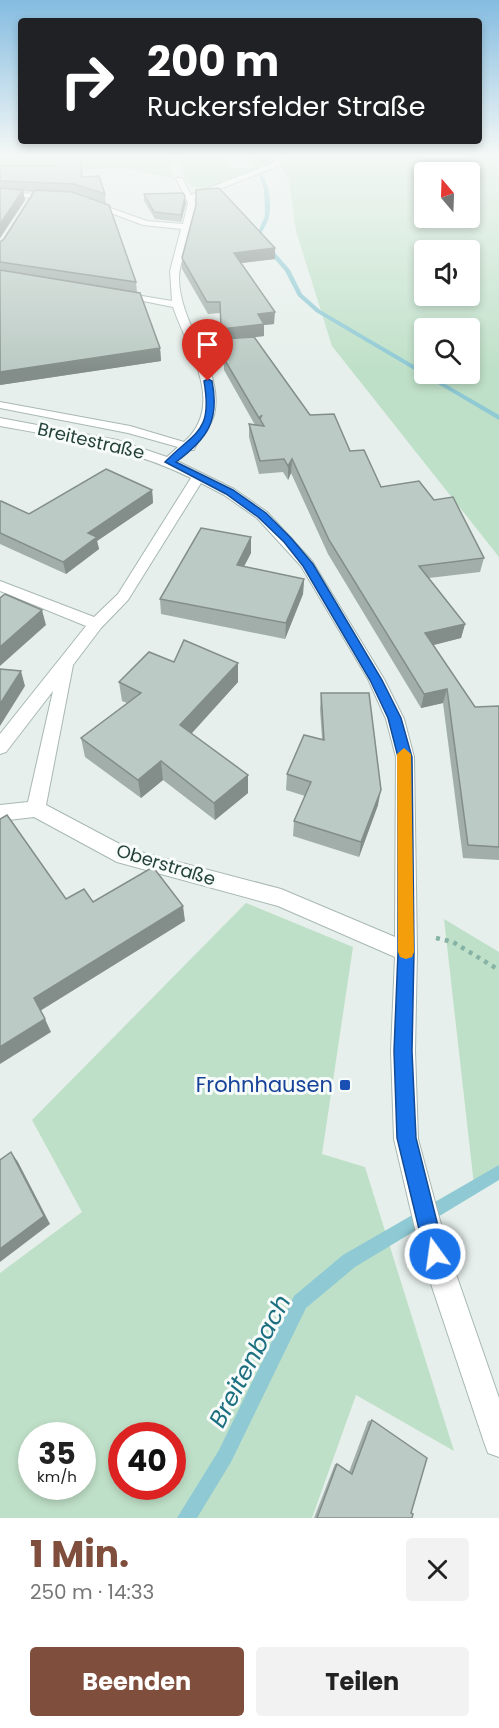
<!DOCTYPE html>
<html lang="de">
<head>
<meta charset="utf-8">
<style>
  body { margin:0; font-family:Poppins,sans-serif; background:#f2f2f2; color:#222; height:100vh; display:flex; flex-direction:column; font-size:22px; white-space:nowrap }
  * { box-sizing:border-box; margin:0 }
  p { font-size:20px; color:#767676 }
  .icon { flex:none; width:33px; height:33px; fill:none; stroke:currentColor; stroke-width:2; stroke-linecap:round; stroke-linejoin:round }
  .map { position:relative; height:1518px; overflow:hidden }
  .panel { display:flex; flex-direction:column; background:#fff; flex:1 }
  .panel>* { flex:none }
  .top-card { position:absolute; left:18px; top:18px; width:464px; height:126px; border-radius:6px; box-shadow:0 3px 9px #0003; background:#202124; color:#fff; overflow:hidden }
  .needle { width:39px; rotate:341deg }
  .tools { position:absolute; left:414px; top:162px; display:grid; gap:12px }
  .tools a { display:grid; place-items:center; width:66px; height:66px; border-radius:6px; background:#fff; box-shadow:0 3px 9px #0003; font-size:30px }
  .speed { position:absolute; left:18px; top:1422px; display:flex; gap:12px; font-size:30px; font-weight:700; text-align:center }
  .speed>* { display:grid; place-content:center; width:78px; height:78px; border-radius:50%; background:#fff; box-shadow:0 3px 9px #0003; line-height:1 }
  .speed small { font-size:15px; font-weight:400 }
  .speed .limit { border:9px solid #d22; background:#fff; color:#111 }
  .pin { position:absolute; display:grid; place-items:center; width:51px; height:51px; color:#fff; margin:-62px -26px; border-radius:50% 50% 50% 0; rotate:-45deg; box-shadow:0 0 6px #0007 }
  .pin .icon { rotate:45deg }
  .me { position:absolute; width:66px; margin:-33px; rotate:346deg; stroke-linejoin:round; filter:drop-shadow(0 0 4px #0008) }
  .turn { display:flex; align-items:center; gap:21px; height:126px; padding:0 30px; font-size:27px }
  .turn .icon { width:78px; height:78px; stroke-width:2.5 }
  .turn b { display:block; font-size:42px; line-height:51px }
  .round { display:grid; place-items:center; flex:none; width:63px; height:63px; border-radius:6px; background:#f2f2f2 }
  .headline { display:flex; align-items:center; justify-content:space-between; height:102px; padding:0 30px }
  h1 { font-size:36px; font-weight:700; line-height:45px; color:#804e3d }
  .cta { display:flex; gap:12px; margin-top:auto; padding:12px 30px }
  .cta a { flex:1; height:69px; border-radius:6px; background:#804e3d; color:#fff; font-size:24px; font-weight:700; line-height:69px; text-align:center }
  .cta a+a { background:#f2f2f2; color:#222 }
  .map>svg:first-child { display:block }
  .green { fill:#bfe0c8; fill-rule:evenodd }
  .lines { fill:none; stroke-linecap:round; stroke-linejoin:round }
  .stream { fill:#8ec9d4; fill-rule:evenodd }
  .minor-casing { stroke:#a8b8b2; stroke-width:2 }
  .path { stroke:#86b3a5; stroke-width:4.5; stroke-dasharray:4 5; stroke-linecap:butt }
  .minor { fill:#fff; fill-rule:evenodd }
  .wall { fill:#a1aea9 }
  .shaded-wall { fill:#838d89 }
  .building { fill:#bbcac4; stroke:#838d89; stroke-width:1.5 }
  .route { fill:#1a73e8; stroke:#114b97; stroke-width:1.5 }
  .slow { fill:#f59e0b }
  .transit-dot { fill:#1a4fb4; stroke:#f7fbf9; stroke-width:2 }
  .labels { text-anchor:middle; stroke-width:6; stroke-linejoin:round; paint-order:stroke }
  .street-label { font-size:18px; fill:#24423a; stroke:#f7fbf9 }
  .near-transit-label { font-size:21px; fill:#164399; stroke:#f7fbf9; text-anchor:end }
  .near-water-label { font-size:24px; font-style:italic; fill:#1c6f80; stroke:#f7fbf9 }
</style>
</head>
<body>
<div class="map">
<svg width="499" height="1518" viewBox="0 0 499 1518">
  <rect width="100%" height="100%" fill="#e6efeb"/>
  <g class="green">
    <polygon points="0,156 170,156 173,178 125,168 0,173"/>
    <polygon points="178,156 222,156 232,169 254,167 247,156 277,156 275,163 203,189 187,184"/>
    <path d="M281,156H499V557L332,346L296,231L289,180L280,164ZM424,172H470V218H424ZM424,250H470V296H424ZM424,328H470V374H424Z"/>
    <path d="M246,903L353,947L322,1154L365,1167L454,1451L356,1395L312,1518H0V1273L82,1212L32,1120ZM32,1436H82V1486H32ZM122,1436H172V1486H122Z"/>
    <polygon points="444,919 499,952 499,1174 474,1185"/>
  </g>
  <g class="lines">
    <g class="stream">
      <polygon points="260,156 264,156 263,164 260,163"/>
      <path d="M261,174C269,183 272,203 269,216C268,222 264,228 261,234L265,241L290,270L302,294L320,310L424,371V374H428L499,415V420L316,312L298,296L285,271L261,243L257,234L265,216L264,189L259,175Z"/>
      <polygon points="499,1165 499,1180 355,1267 306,1308 231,1462 197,1518 177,1518 219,1450 294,1296 343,1255"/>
    </g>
    <defs>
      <g id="minor">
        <path d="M275,156H282L281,165L194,199C201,214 179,257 179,278C179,325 225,370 214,415C211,428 197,439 194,450H189L177,461L234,489L267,512L312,561L384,679L404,719L414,757L417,952L415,1051L418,1139L449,1254L499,1398V1457L488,1453L484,1442L421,1254L394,1139L391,1051L395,957L278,906L117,862L34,817L0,821V805L28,802L53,691L6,752L0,754V734L86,626L0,591V581L94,617L118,594L191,478C131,448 66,438 0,426V418L117,440L167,457L178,447L128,433L0,408V402L130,426L184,442C227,404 187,349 173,307L113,295L118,292L172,301L170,271L181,229L143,225L84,203L91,201L147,221L183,224L188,203L176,178H182L191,195L275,162ZM201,483L224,495L257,518L301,566L368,679L386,719L396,757L395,937L281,889L129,849L46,805L73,665L101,628L128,600Z"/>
        <polygon points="0,192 34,194 38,196 34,198 0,196"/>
      </g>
    </defs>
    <use href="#minor" class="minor-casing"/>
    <polyline class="path" points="436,938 453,942 499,970"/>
    <use href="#minor" class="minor"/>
  </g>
  <g class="wall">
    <polygon points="55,156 81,156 82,177 105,194 106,204 136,282 137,292 160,348 161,361 0,385 0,242 4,239 34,192 23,191 25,200 0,238 0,166 54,166"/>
    <polygon points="144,194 186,203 181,222 155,219 144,201"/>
    <polygon points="275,248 275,259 241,263 274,324 264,325 264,336 255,337 310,415 350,451 381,487 434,500 484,558 480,572 429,578 465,624 461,638 433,645 475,707 499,706 499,860 463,858 443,703 421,708 328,554 291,473 288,480 283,472 259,474 249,437 249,424 255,425 224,370 223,341 221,341 220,313 208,314 182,269 182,258"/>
    <polygon points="152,490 153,503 97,541 99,549 66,574 0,544 0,502 29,514"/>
    <polygon points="251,553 244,566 304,579 303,594 285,639 161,614 160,599"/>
    <polygon points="174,662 238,663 238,682 191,734 248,775 248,793 215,820 163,780 141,798 85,757 81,738 127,703 122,701 119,682"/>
    <polygon points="321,693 378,805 359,857 293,836 294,821 305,796 286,790 287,774 322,739 320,709"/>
    <polygon points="372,1420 412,1518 314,1518 335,1464 337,1464 349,1472 368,1421"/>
  </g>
  <g class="shaded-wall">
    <polygon points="23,190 25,200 0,238 0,224"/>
    <polygon points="185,196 186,203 181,222 181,215"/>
    <polygon points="275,248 275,259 234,264 234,253"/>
    <polygon points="275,312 274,324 264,325 264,336 221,341 221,329 258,314"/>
    <polygon points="160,348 161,361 0,385 0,372"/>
    <polygon points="292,459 291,473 288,480 288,466"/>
    <polygon points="152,490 153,503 97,541 99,549 66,574 63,562 88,533"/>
    <polygon points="251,537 251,553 237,580 237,565"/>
    <polygon points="304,579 303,594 285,639 286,623"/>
    <polygon points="42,610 46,625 0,666 0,647"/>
    <polygon points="465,624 461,638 422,648 425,633"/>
    <polygon points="238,663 238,682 182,744 180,725"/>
    <polygon points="21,671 25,686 0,726 0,704"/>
    <polygon points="447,689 443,703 421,708 424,694"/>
    <polygon points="161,761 163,780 141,798 138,780"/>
    <polygon points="248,775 248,793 215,820 214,803"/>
    <polygon points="381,790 378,805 359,857 361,842"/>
    <polygon points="183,906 185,921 40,1011 34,998"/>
    <polygon points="45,1019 51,1032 0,1064 0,1047"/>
    <polygon points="11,1152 18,1162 50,1224 0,1262 0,1249"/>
  </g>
  <g class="building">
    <polygon points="55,156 80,156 82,177 99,176 105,194 74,184 0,181 0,166 54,166"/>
    <polygon points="0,188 23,190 0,224"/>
    <polygon points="219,188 275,248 234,253 275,312 258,314 264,324 221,329 220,302 207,302 182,258 196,205 196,190"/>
    <polygon points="35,190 72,192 109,205 136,282 0,262 0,242 4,239"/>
    <polygon points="183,193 185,196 181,215 154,212 144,194"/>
    <polygon points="0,270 140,293 160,348 0,372"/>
    <polygon points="254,337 310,415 334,414 350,451 364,450 381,487 419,481 434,500 453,497 484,558 419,566 465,624 425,633 475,707 499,706 499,847 468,845 447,689 424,694 329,540 292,459 288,466 284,459 260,461 249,424 264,426 260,419 262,415 259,418 223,357 223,339"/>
    <polygon points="106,469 152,490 88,533 97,537 63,562 0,533 0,502 1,501 29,514"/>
    <polygon points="201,528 251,537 237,565 304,579 286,623 160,599"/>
    <polygon points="5,594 42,610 0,647 0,598"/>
    <polygon points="184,640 238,663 180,725 248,775 214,803 161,761 138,780 81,738 141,693 119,682 149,652 174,662"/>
    <polygon points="0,669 21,671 0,704"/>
    <polygon points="321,693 369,693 381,790 361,842 294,821 311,782 287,774 304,735 324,740"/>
    <polygon points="7,815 66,899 84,889 93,902 153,867 183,906 34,998 45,1019 0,1047 0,819"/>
    <polygon points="11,1152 44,1216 0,1249 0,1160"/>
    <polygon points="372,1420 427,1458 411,1513 413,1514 412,1518 317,1518 337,1464 352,1474"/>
  </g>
  <linearGradient id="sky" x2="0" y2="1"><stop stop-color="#84bce0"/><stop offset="0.42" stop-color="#f4f8f6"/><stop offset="1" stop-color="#f4f8f6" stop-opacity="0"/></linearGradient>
  <rect width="499" height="369" fill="url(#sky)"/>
  <path class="route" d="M208,379L212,381C220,421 207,439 176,462L233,490L266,513L291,538L313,564L382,680L401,718L412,757L414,952L412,1051L416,1138L445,1254L442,1262L435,1265L428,1262L425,1254L397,1138L394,1051L398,952V757L388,718L370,680L303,566L284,542L258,517L226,494L165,462C195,431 213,433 204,381Z"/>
  <polygon class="slow" points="404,748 411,754 414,952 412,957 406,959 400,957 398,952 397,754"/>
  <rect class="transit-dot" x="339" y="1079" width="12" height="12" rx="3"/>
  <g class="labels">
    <g class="street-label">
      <text transform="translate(91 441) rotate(13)" y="6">Breitestraße</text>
      <text transform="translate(166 865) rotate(17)" y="6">Oberstraße</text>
    </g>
    <g class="near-transit-label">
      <text x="333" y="1092">Frohnhausen</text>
    </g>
    <g class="near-water-label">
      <text transform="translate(250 1361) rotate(-62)" y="8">Breitenbach</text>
    </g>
  </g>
</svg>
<div class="tools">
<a><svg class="needle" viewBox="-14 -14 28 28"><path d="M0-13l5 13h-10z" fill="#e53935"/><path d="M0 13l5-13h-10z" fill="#767676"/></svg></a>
<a><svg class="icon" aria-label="sound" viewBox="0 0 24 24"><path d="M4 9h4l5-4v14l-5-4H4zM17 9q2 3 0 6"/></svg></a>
<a><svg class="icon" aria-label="search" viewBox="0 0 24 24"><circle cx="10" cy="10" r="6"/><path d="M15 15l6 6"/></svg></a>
</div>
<div class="speed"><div>35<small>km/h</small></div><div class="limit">40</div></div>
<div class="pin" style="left:208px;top:381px;background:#d93025"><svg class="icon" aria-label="arrive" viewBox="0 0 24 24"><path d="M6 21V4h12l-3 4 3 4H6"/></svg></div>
<svg class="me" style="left:435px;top:1254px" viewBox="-20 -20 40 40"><circle r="17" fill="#1a73e8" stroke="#fff" stroke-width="3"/><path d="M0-11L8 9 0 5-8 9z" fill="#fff"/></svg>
<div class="top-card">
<div class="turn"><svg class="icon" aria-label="right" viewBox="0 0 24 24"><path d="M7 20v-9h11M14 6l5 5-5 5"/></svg><div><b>200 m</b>Ruckersfelder Straße</div></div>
</div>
</div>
<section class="panel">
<div class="headline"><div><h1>1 Min.</h1><p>250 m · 14:33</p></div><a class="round"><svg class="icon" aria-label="close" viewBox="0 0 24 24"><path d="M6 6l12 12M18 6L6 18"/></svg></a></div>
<div class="cta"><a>Beenden</a><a>Teilen</a></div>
</section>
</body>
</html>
